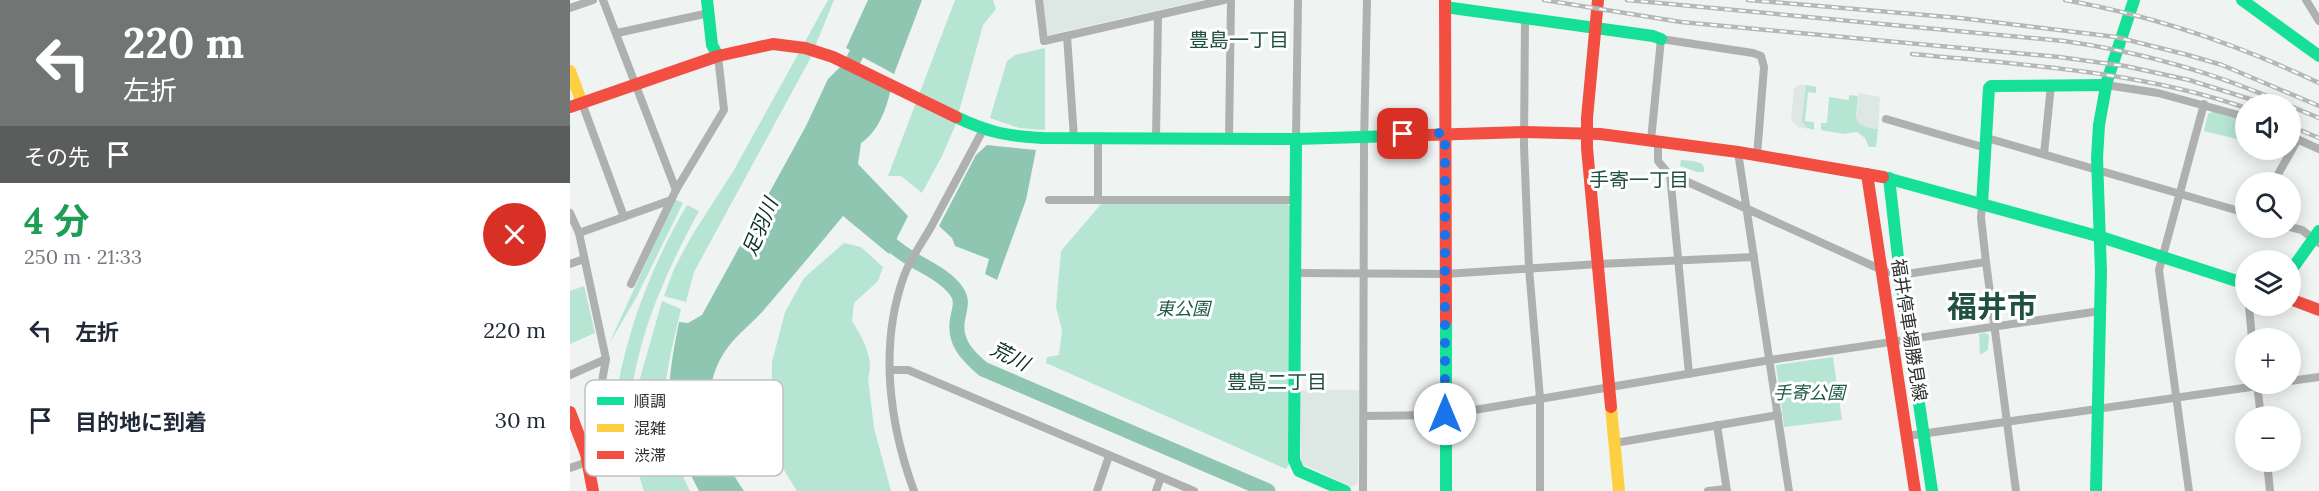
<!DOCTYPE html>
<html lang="ja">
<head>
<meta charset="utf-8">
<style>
  body { margin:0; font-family:Lora,"Noto Sans JP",serif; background:#f2f2f3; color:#1f2937; height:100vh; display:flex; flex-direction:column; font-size:22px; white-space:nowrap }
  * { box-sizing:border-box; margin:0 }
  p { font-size:20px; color:#747a83 }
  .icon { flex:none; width:33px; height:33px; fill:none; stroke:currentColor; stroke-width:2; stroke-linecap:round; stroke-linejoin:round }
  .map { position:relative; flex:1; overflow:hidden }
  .side { display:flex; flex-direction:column; background:#fff; width:570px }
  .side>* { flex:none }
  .top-card { background:#717573; color:#fff; overflow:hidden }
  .fabs { position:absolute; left:1665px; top:94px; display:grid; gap:12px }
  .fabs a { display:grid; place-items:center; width:66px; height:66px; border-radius:50%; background:#fff; box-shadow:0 3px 15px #0003; font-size:30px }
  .pin { position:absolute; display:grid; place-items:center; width:51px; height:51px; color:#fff; margin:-26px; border-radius:12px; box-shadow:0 3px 9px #0006 }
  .me { position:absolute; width:66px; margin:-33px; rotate:0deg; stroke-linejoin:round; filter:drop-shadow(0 0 4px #0008) }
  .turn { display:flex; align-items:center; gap:21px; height:126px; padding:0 24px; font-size:27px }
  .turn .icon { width:78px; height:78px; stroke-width:2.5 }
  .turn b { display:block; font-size:42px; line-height:51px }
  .then { display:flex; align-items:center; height:57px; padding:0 24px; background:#0003; gap:12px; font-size:22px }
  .round { display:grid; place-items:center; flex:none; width:63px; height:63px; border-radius:32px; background:#f2f2f3 }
  .head { display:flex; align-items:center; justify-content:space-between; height:102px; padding:0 24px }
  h1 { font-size:36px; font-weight:700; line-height:45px; color:#1e9e55 }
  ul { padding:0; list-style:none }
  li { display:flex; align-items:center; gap:18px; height:90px; padding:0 24px }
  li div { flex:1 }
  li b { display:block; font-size:22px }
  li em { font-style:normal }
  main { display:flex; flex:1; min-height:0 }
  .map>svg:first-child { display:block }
  .built { fill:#dde7e3 }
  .green { fill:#b7e5d4 }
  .water { fill:#8ec6b2 }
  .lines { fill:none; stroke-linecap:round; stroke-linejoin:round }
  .river { stroke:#8ec6b2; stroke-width:15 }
  .street { stroke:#aeb1b0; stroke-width:8 }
  .fast { stroke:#16e098; stroke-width:12 }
  .slow { stroke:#ffcf43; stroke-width:12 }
  .jam { stroke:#f24e42; stroke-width:12 }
  .rail-casing { stroke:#b4b8b6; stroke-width:4.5 }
  .rail { stroke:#fff; stroke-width:2; stroke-dasharray:7; stroke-linecap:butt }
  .route { stroke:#1a73e8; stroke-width:10; stroke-dasharray:0 18 }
  .labels { text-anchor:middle; stroke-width:6; stroke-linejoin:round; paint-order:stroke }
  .park-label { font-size:18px; font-style:italic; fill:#1d5b48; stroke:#fff }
  .street-label { font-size:18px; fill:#2d302f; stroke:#fff }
  .neighbourhood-label { font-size:20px; fill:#1f5040; stroke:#fff }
  .water-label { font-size:20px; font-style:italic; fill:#0b3025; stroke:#fff }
  .town-label { font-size:30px; font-weight:bold; fill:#1f5040; stroke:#fff }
  .key { fill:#fff; stroke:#c0c1c1; stroke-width:1.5 }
  .key-label { font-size:16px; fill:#2d302f }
</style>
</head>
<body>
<main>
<section class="side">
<div class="top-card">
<div class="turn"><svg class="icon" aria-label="left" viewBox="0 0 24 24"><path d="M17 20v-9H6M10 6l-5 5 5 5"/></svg><div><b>220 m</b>左折</div></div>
<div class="then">その先<svg class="icon" aria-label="arrive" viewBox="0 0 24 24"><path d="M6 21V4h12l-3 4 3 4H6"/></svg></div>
</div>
<div class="head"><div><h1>4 分</h1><p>250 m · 21:33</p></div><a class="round" style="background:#d93025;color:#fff"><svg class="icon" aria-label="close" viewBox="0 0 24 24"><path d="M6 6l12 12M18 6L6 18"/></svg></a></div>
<ul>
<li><svg class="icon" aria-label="left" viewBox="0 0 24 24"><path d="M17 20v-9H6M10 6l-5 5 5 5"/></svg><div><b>左折</b></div><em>220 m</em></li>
<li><svg class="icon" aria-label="arrive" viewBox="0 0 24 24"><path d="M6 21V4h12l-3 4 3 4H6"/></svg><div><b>目的地に到着</b></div><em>30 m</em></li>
</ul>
</section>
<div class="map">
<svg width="1749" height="491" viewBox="0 0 1749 491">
  <rect width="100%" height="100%" fill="#eff4f2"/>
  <g class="built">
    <polygon points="472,0 633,0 478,35"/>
    <polygon points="1229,85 1236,85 1233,121 1238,129 1228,127 1221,120 1224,88"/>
    <polygon points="1289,93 1310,97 1308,129 1292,127 1288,124 1286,120"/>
    <polygon points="730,390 789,390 788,483 782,487 733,464 731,460"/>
  </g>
  <g class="green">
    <polygon points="258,0 264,0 240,59 124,272 116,302 94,296 104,269 121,237 164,170"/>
    <polygon points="385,0 423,0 426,9 413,25 385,126 372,156 352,193 331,176 318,176"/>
    <polygon points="475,48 475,130 449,128 420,118 437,61 445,55"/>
    <polygon points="1236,85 1246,87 1246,93 1238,92 1235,121 1244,122 1244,130 1237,128 1232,121"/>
    <path d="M1279,95L1288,96C1286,120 1281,126 1308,129L1306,147H1299L1295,138L1287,132L1273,134L1251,130V123H1257L1259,97L1279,100Z"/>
    <polygon points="1644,111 1675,121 1675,141 1634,131 1638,114"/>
    <polygon points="1111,160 1122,161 1131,163 1134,167 1134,172 1127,172 1110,166"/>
    <polygon points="105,199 113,203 66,298 39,344"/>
    <polygon points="531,204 718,204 721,209 720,463 716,469 476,363 477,357 489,355 492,330 486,307 491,251"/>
    <path d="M117,205L129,211C88,287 57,359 58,447L41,445C40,427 44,408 47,390C59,324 83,263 117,205Z"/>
    <path d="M274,243L291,247L313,267L308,281L284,303L282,321C292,337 305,359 298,378L304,428L321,491H227L209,462L201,428L202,362L215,312L234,278Z"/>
    <polygon points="14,286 25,333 0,344 0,291"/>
    <path d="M92,301L111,309C101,353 87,399 99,443C104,460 113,476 120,491H74C71,482 67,472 68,462C68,445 75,442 67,424L85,419L91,414L90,409L65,411L67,389Z"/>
    <polygon points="1415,333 1419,335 1418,350 1410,355 1409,334"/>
    <polygon points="1263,357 1272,420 1214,427 1206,365"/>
  </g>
  <g class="water">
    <polygon points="298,0 352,0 324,74 276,48"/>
    <path d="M272,65L321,89C316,109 309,131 291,143L288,164L338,216L319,254L273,216C247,248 220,279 193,311C182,323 167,335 158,347C123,394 145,448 174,491H129C122,477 114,463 108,448C92,407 101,363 109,322L118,323L132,315L236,126L258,79Z"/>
    <polygon points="417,145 466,150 456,200 427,280 415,274 419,259 385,246 382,238 369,226 406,155"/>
  </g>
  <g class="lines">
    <g class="river">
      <polyline points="275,77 313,0"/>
      <path d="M308,234C317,241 325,248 334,254C351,266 375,274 387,292C394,302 388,312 387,323C385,344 399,357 413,369L698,491"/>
    </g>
    <g class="street">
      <polyline points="33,0 106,190"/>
      <polyline points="469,0 474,41 654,0"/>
      <polyline points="1736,0 1749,21"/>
      <polyline points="0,8 23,0"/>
      <polyline points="955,18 954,146 959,268 970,398 970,491"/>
      <polyline points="47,33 139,13"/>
      <polyline points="497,36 504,138"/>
      <polyline points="1536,85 1588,93 1676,117"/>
      <polyline points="12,103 54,217"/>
      <polyline points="1316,119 1416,148"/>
      <polyline points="1720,136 1749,149"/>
      <polyline points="528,138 528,199"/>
      <polyline points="1417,138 1676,213"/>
      <polyline points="586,139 588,15"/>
      <polyline points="659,139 661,0"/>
      <polyline points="726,139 728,0"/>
      <polyline points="1081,140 1091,39 1183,53 1191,56 1194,67 1187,156"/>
      <polyline points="1088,141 1088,161 1098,173 1312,270 1330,275 1416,262"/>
      <polyline points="1168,152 1219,491"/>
      <polyline points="1474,154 1481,85"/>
      <polyline points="1100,174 1119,374"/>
      <polyline points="1703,183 1728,139"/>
      <polyline points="479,200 726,200"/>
      <polyline points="1412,204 1411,218 1416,262 1446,491"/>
      <polyline points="0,213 9,233 36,359 22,438 16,454"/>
      <polyline points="1720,227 1732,230 1749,243"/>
      <polyline points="9,233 101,200"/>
      <polyline points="0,264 14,259"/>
      <polyline points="726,273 875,274 1029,264 1184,257"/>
      <polyline points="61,284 106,190 154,110 148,56"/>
      <polyline points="1679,306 1682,339"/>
      <polyline points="320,370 338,370 624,491"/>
      <polyline points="0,375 36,359"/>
      <polyline points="1720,381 1749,377"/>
      <polyline points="1687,384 1691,417"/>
      <polyline points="794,416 868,415 887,413 1200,360 1530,311"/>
      <polyline points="1147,425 1157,491"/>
      <polyline points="1337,436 1702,384"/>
      <polyline points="1045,443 1208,415"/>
      <polyline points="1697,462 1700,491"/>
      <polyline points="0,468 17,462"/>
      <path d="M344,491C319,423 309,345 334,276C340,259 352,243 361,227C378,195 395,163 413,130"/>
      <polyline points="527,491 539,456"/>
      <polyline points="586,491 591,477"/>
      <polyline points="793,491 794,144 797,0"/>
      <polyline points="1138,491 1156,489"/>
      <polyline points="1619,491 1589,270 1634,104"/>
    </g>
    <g class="fast">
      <polyline points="137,0 142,45 148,56"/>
      <polyline points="1672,0 1749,56"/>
      <polyline points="875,7 1083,36 1091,39"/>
      <path d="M386,117C420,133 437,136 473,138L726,139L825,136"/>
      <polyline points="726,139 724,460 729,471 775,491"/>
      <polyline points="1313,177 1531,237 1676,284"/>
      <polyline points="1319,178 1330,275 1362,491"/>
      <polyline points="1412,204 1419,88 1421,86 1536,85"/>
      <polyline points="1720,272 1749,231"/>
      <polyline points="876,321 876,491"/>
      <polyline points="1526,491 1531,272 1527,158 1529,125 1537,81 1564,0"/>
    </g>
    <g class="slow">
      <polyline points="0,71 12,103"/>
      <polyline points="1041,407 1049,491"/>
    </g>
    <g class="jam">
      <polyline points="875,0 876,321"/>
      <polyline points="1028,0 1017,118 1017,148 1041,407"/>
      <polyline points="0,107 148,56 203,44 235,48 263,57 386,117"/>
      <polyline points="825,136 954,132 1030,134 1168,152 1313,177"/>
      <polyline points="1297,174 1345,491"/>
      <polyline points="1720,299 1749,310"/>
      <polyline points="0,412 16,454 23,491"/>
    </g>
    <defs>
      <g id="rail">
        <polyline points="974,0 1111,22 1489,57 1555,66 1619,80 1699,105"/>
        <path d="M1057,0L1494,41C1572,52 1646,73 1718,105"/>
        <polyline points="1178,0 1390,18 1546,37 1618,55 1652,65 1749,106"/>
        <path d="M1495,0C1585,16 1667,44 1749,83"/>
        <path d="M1342,54C1455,65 1568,71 1676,108"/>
        <polyline points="1720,106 1749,118"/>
        <polyline points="1720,126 1749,138"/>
      </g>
    </defs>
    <use href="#rail" class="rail-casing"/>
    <use href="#rail" class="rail"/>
  </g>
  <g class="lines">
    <polyline class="route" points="833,134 875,133 875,414"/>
  </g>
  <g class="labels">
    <g class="park-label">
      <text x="613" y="315">東公園</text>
      <text x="1239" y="399">手寄公園</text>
    </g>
    <g class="street-label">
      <text transform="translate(1339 330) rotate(81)" y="6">福井停車場勝見線</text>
    </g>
    <g class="neighbourhood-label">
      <text x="669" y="47">豊島一丁目</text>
      <text x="1069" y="187">手寄一丁目</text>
      <text x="707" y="389">豊島二丁目</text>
    </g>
    <g class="water-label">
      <text transform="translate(190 227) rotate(-67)" y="7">足羽川</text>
      <text transform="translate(440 356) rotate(27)" y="7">荒川</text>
    </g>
    <g class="town-label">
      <text x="1422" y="317">福井市</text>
    </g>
  </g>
  <rect x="15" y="380" width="198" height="96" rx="9" class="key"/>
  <rect x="27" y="397" width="27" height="8" fill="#16e098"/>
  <rect x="27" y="424" width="27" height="8" fill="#ffcf43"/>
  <rect x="27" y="451" width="27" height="8" fill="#f24e42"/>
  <g class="key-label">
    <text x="64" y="407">順調</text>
    <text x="64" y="434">混雑</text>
    <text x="64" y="461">渋滞</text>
  </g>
</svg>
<div class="fabs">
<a><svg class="icon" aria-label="sound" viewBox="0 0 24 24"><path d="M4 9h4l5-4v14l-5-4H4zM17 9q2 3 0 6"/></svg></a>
<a><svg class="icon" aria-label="search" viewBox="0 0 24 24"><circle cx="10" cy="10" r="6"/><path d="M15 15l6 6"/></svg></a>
<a><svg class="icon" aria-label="layers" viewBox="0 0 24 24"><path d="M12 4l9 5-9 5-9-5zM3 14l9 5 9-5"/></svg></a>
<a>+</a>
<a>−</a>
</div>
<div class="pin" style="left:833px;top:134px;background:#d93025"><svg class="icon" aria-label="arrive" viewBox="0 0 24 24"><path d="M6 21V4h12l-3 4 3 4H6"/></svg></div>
<svg class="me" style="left:875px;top:414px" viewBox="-20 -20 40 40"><circle r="19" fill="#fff"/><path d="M0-13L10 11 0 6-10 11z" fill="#1a73e8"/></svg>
</div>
</main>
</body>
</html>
